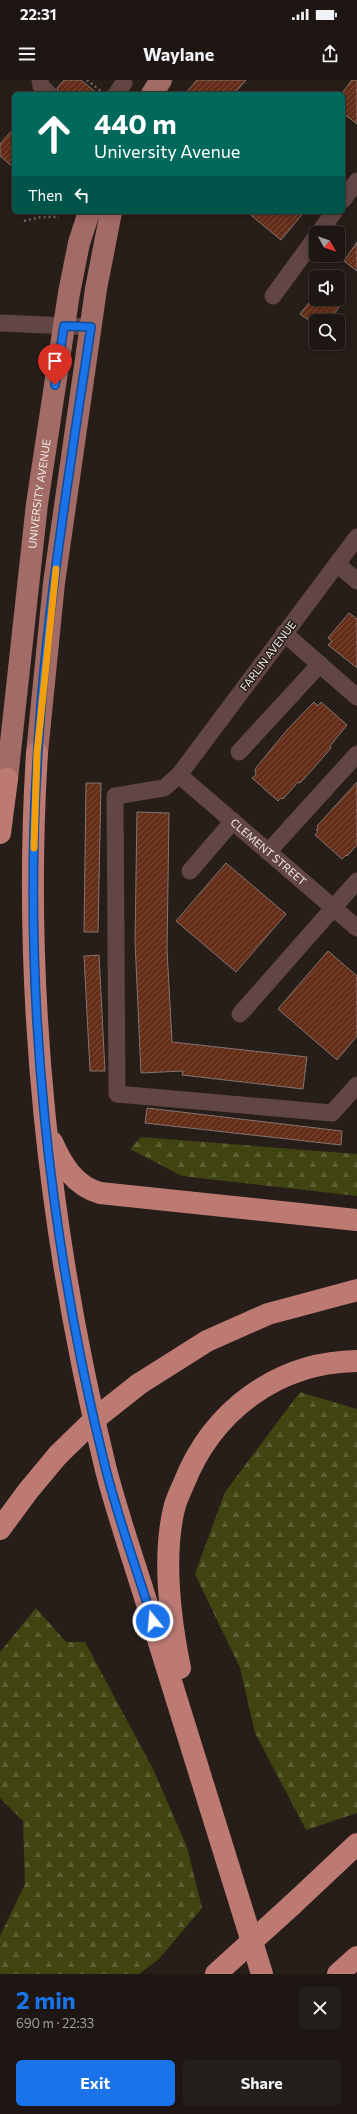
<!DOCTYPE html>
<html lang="en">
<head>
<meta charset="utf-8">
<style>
  body { margin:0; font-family:Commissioner,sans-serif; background:#251f1c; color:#f1f3f6; height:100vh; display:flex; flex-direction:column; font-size:15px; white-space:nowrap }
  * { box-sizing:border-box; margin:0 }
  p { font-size:13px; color:#a09fa0 }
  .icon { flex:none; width:22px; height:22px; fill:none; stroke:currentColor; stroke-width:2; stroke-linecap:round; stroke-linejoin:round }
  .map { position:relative; height:1894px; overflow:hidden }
  .details { display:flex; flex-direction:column; background:#1d1613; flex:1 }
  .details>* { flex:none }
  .top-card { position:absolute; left:12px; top:12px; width:333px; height:122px; border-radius:6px; box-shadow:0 2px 10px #0003,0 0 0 1px #3b3533; background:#00695c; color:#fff; overflow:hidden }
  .needle { width:26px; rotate:130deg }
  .fabs { position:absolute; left:309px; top:146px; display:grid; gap:8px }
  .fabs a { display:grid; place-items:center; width:36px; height:36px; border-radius:6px; background:#1d1613; box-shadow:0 2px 10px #0003,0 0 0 1px #3b3533; font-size:20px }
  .pin { position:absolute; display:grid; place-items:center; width:34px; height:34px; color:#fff; margin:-41px -17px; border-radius:50% 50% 50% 0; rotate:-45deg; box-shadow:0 0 4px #0007 }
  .pin .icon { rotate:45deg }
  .me { position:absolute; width:44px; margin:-22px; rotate:343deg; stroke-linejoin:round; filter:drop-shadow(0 0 3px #0008) }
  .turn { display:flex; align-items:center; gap:14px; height:84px; padding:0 16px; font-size:18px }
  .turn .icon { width:52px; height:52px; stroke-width:2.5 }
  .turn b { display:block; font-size:28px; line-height:34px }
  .then { display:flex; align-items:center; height:38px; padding:0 16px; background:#0003; gap:8px; font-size:15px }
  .round { display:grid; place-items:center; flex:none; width:42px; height:42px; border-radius:6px; background:#251f1c }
  .headline { display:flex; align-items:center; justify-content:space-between; height:68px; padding:0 16px }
  h1 { font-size:24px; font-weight:700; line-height:30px; color:#1a73e8 }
  .primary-button { display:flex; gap:8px; margin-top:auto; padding:8px 16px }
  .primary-button a { flex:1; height:46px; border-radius:6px; background:#1a73e8; color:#fff; font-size:16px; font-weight:700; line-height:46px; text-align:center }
  .primary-button a+a { background:#251f1c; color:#f1f3f6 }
  .status { display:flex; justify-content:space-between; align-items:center; height:28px; padding:0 20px; background:#1d1613; direction:ltr }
  .status svg { height:11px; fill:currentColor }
  header { display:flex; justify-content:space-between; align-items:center; height:52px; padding:0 16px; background:#1d1613; font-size:18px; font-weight:700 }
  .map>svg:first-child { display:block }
  .forest { fill:url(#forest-firs) }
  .building { fill:url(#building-hatch); stroke:#827571 }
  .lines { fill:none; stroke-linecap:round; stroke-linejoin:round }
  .path { stroke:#716864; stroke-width:2.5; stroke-dasharray:2 3; stroke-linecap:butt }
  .minor { stroke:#614643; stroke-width:17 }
  .major { stroke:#a26b66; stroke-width:22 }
  .highway { stroke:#bc7a73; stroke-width:22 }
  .highway-bridge { stroke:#bc7a73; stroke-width:22 }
  .route-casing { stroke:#114b97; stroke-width:10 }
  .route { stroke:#1a73e8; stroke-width:7 }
  .slow { stroke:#f59e0b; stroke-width:7 }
  .labels { text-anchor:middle; stroke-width:3; stroke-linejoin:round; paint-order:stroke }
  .street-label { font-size:11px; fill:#f1eae7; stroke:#271d19 }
</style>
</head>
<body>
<div class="status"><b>22:31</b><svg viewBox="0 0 49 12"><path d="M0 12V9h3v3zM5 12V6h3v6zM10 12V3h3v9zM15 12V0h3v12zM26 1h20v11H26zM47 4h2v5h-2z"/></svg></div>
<header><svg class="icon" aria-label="menu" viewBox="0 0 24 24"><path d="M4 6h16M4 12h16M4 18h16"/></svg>Waylane<svg class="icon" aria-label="share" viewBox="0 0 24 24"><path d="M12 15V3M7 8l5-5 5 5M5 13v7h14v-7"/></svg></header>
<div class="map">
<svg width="357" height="1894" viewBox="0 0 357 1894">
  <defs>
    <pattern id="forest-firs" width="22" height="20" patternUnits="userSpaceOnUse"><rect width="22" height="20" fill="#3f4411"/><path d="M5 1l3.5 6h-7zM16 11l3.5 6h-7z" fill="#5b5f34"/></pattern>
    <pattern id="building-hatch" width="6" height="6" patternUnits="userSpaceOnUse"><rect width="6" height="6" fill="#642e19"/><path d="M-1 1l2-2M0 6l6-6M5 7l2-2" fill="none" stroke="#7b4c3a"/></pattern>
  </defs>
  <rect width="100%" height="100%" fill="#271d19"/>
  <g class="forest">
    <polygon points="141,1057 357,1074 357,1116 182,1096 130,1069"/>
    <polygon points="300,1312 357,1329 357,1733 306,1750 255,1653 240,1588 195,1494 225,1412"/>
    <polygon points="36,1528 66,1562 85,1562 153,1689 187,1767 202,1828 159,1879 139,1894 0,1894 0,1856 25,1804 23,1741 0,1718 0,1572"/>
  </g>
  <g class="building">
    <polygon points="64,0 81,0 98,14 59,14 57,8"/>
    <polygon points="197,0 246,0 234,14 185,14"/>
    <polygon points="352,0 357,0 357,44 343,33 343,12"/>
    <polygon points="14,48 14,88 0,76 0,64"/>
    <polygon points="247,132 304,132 281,160"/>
    <polygon points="357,162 357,191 344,181"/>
    <polygon points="312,219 345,219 329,241 310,241 300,234"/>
    <polygon points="349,533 357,539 357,588 328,565 332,561 328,558"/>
    <polygon points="314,622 318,626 321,622 347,645 330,666 331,668 311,691 300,703 298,702 283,719 281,718 278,721 252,698 256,695 255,689 287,650"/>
    <polygon points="357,702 357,765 347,776 346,775 342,779 315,755 318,752 316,750 318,748 317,746"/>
    <polygon points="86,703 101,703 98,852 84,852"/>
    <polygon points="137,732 169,733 167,870 172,962 307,977 303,1009 182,995 183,991 141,993 135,861"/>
    <polygon points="226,783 286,834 236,892 176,841"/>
    <polygon points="328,871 357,896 357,956 337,980 278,929"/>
    <polygon points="99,875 105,991 90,991 84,876"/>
    <polygon points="147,1028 342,1051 341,1065 145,1043"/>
  </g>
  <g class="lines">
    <g class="path">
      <polyline points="87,0 102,12"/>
      <polyline points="24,141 41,137 59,137"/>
    </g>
    <g class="minor">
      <polyline points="40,0 41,6 49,14"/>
      <polyline points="116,14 124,3"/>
      <polyline points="343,120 357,101"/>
      <polyline points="319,153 334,132"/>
      <polyline points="273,216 316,157"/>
      <polyline points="0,243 91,247"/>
      <polyline points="357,457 179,695 164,708 115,716 117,1014 332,1033 357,1005"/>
      <polyline points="337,484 357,501"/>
      <polyline points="284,553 357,617"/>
      <polyline points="239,672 320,584"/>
      <path id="s1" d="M179,695L357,848"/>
      <polyline points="268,772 357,674"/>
      <polyline points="190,791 233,741"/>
      <polyline points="240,934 357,801"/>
    </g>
    <g class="major">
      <polyline points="152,14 161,0"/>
      <polyline points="37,673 54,503 96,209 111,132"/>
      <path id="s2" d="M7,699L37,424L69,213L79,163L89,132"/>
    </g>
    <g class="highway">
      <path d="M37,673C22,911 49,1159 106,1390C119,1440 137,1490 152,1540C189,1658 226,1776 262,1894"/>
      <polyline points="0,753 7,699"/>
      <path d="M52,1062C62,1085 75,1106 100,1113L357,1140"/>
      <polyline points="139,1304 207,1261 268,1234 357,1210"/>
      <polyline points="0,1449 28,1411 58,1375"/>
      <path d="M180,1588C170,1540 162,1474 175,1425C177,1418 181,1410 184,1403C213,1330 278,1282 357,1281"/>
      <polyline points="292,1825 357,1764"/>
      <polyline points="338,1894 357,1877"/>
    </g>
    <g class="highway-bridge">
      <polyline points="58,1375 96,1338 139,1304"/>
      <polyline points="216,1894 292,1825"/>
    </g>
  </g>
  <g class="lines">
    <defs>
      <path id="route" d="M55,305L64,246L91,247C69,393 45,538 37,685C23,919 49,1163 106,1390C119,1441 137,1491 153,1541"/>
    </defs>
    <use href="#route" class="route-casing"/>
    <use href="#route" class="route"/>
    <polyline class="slow" points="34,768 37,673 56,489"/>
  </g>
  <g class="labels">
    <g class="street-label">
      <text dy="4" stroke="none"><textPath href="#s2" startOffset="287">UNIVERSITY AVENUE</textPath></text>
      <text transform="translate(268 576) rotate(-53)" y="4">FARLIN AVENUE</text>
      <text dy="4" stroke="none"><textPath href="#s1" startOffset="118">CLEMENT STREET</textPath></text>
    </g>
  </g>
</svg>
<div class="fabs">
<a><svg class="needle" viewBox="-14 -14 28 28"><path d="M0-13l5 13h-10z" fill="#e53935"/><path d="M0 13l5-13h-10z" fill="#a09fa0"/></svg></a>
<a><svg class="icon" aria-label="sound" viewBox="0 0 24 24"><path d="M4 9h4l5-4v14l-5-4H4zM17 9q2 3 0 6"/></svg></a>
<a><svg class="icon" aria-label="search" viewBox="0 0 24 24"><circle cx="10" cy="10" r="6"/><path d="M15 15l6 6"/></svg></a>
</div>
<div class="pin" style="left:55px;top:305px;background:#d93025"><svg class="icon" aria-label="arrive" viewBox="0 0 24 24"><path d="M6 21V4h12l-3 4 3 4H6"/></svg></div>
<svg class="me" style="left:153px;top:1541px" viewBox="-20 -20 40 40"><circle r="17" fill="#1a73e8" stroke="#fff" stroke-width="3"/><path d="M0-11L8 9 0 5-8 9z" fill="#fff"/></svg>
<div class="top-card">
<div class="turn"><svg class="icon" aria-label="ahead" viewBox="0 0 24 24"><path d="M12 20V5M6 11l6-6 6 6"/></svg><div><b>440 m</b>University Avenue</div></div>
<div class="then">Then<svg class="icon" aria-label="left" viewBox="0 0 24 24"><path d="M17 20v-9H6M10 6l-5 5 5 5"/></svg></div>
</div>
</div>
<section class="details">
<div class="headline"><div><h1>2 min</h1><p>690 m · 22:33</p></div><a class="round"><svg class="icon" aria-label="close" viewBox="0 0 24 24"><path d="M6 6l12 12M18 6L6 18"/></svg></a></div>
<div class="primary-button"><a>Exit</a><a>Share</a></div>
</section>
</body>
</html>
